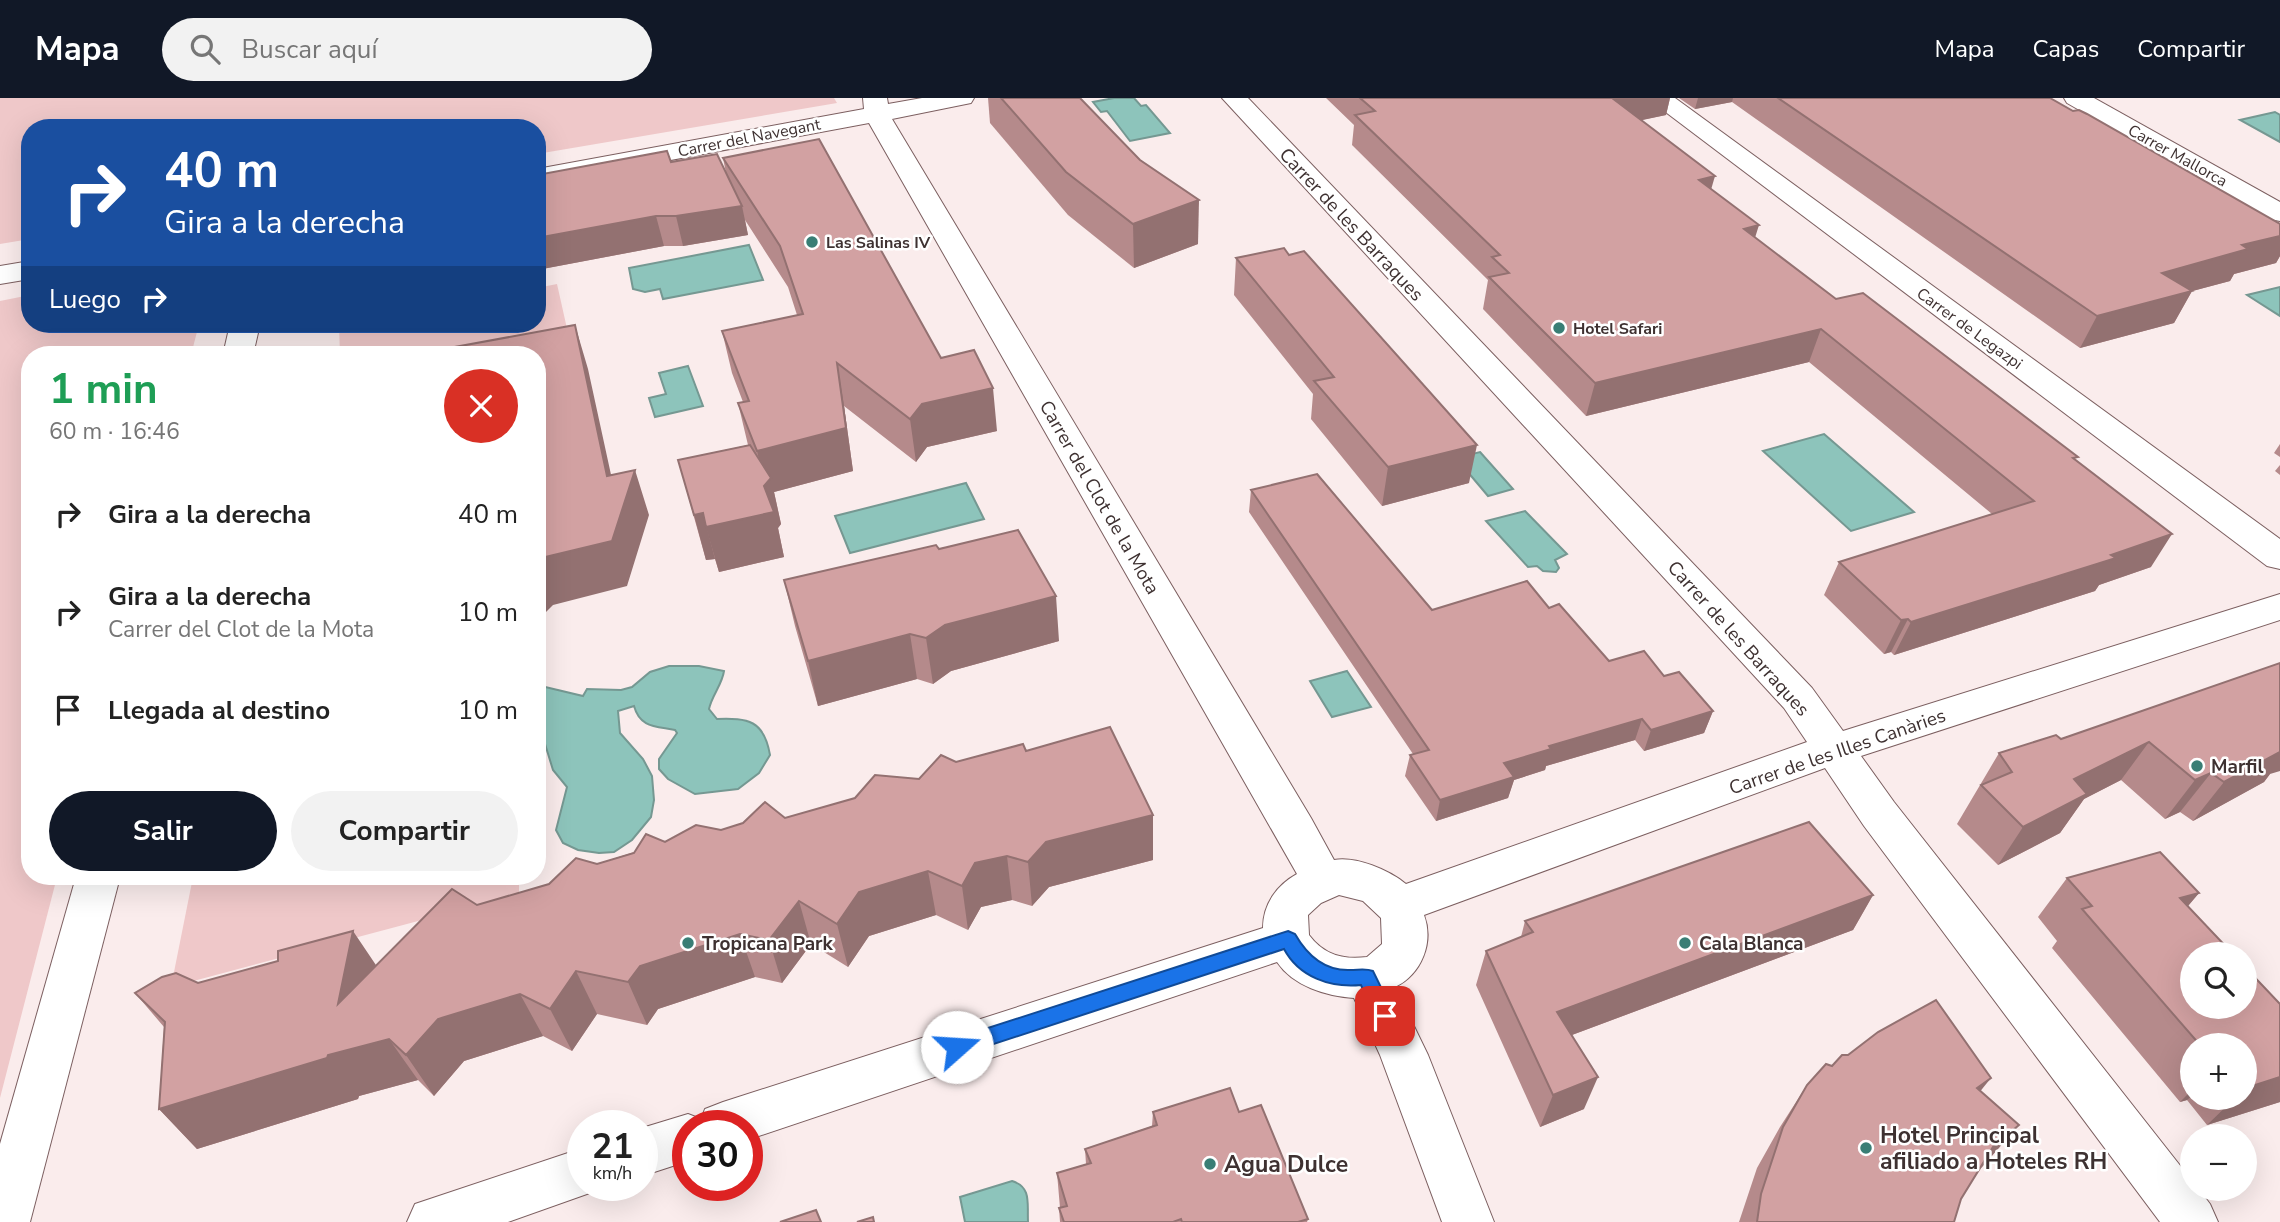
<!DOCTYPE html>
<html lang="es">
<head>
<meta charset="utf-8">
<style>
  body { margin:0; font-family:"Nunito Sans",sans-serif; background:#f2f2f2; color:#222; height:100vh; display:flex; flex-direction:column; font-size:26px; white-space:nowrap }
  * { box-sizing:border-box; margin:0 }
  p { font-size:23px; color:#767676 }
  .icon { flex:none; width:38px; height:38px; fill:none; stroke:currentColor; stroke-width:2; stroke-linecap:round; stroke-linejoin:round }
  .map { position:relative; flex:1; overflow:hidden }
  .panel { position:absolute; left:21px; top:248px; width:525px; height:539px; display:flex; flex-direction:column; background:#fff; border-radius:28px; box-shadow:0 7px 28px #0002 }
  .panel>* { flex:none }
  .top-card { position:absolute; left:21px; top:21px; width:525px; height:214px; border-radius:28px; box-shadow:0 7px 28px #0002; background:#1a4fa0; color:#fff; overflow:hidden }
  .fabs { position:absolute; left:2180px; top:844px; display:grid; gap:14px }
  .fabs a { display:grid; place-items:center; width:77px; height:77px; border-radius:50%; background:#fff; box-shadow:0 7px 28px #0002; font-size:35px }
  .speed { position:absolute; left:567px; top:1012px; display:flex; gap:14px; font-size:35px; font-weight:700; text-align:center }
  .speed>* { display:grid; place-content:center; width:91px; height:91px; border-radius:50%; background:#fff; box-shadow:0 7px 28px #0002; line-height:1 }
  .speed small { font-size:18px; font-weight:400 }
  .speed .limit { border:10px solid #d22; background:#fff; color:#111 }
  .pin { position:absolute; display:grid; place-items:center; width:60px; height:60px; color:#fff; margin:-30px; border-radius:14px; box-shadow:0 4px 10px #0006 }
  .me { position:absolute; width:77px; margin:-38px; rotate:71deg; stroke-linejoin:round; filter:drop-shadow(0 0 5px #0008) }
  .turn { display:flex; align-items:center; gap:24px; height:147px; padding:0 28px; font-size:32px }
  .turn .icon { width:91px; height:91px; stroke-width:2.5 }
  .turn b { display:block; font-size:49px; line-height:60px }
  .then { display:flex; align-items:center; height:66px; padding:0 28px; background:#0003; gap:14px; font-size:26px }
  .round { display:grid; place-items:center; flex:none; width:74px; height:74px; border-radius:37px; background:#f2f2f2 }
  .head { display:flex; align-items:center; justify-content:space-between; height:119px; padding:0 28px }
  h1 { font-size:42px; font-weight:700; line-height:52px; color:#1e9e55 }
  .button { display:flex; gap:14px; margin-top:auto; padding:14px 28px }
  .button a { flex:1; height:80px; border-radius:42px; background:#111827; color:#fff; font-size:28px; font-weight:700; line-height:80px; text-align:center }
  .button a+a { background:#f2f2f2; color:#222 }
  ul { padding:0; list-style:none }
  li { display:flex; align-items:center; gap:21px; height:98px; padding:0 28px }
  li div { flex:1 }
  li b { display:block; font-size:26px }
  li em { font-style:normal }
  header { display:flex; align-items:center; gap:42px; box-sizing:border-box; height:98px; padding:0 35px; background:#111827; color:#fff }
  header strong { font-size:33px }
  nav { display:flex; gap:38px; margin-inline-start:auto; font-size:24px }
  .search { width:490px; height:63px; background:#f2f2f2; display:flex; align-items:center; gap:18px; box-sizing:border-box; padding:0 24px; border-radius:38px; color:#767676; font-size:26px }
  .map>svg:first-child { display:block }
  .green { fill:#efc8c9 }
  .water { fill:#8dc4bb; stroke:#759892; stroke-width:2 }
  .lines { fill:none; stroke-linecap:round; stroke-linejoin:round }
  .minor-casing { stroke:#7c5f60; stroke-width:2 }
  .minor { fill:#fff; fill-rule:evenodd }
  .wall { fill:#b58a8b; fill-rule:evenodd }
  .shaded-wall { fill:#937171 }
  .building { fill:#d2a1a2; stroke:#937171; stroke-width:2 }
  .route { fill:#1a73e8; stroke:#114b97; stroke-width:2 }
  .poi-dot { fill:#397e75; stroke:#fff; stroke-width:2.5 }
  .labels { text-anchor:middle; stroke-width:5; stroke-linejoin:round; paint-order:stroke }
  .far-street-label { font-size:16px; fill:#3e3131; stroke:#fff }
  .far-poi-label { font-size:16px; font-weight:bold; fill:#3e3131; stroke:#fff; text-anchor:start }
  .street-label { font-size:19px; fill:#3e3131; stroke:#fff }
  .poi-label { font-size:19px; font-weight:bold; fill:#3e3131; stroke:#fff; text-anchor:start }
  .near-poi-label { font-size:23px; font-weight:bold; fill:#3e3131; stroke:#fff; text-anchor:start }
</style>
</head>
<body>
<header>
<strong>Mapa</strong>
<div class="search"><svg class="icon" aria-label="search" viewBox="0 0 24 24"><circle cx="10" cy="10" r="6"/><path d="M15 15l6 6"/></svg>Buscar aquí</div>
<nav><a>Mapa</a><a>Capas</a><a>Compartir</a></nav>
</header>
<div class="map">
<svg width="2280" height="1124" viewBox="0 0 2280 1124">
  <rect width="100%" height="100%" fill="#faecec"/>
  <g class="green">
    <polygon points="0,0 834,0 837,5 537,56 537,30 30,30 30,141 0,146"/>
    <polygon points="557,186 570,244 502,257 340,257 339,227 345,226 537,226 537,190"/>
    <polygon points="30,197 30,226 199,226 191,257 30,257 30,779 57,779 0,1000 0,203"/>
    <polygon points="193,779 519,779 519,796 171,889"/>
  </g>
  <g class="water">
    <polygon points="1114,0 1134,0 1141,8 1146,7 1170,35 1130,43 1107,13 1101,14 1093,4"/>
    <polygon points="2275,14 2280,17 2280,44 2240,22"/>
    <polygon points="749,147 763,182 663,201 660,191 645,194 633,191 629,170"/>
    <polygon points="2280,189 2280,218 2247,197"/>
    <polygon points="688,268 703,308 655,319 649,300 666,296 659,275"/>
    <polygon points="1824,336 1914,414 1851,433 1763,353"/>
    <polygon points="1480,354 1513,391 1488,398 1456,360"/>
    <polygon points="966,385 984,421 850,455 835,418"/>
    <polygon points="1525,413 1567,456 1555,462 1559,470 1556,474 1543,473 1537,468 1528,469 1486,423"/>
    <path d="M669,568H699L724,573C722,587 712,597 709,611L717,621C748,620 764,622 770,657L759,675L738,691L695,696L668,681L659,671V661L677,635L675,632C656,628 640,630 634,608L618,613L620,635L643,661L652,678L654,702L651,719L632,742L614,754L599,755L578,752L563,745L556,732L567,689L553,672L541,633H537V587L583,598L587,591L621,592L632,589L650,574Z"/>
    <polygon points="1347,573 1371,609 1332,619 1310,583"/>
    <path d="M1012,1083C1032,1089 1027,1106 1028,1124H965L960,1099Z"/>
  </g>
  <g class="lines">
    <defs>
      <g id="minor">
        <path d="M863,0H887L888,6L922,0H974L971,5L892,21L1311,720L1334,762C1356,758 1389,772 1406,786L1807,644L1784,610L1222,0H1248L1812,590L1843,633L2280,496V522L1861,658L1894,704L2193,1084V1090H2198L2210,1106L2218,1124H2160L1864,728L1825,670L1424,817C1434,844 1422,876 1395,889L1428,957L1494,1124H1442L1380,957L1354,900C1326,898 1293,888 1277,864L747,1042V1027H688V1063L642,1078V1030L688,1016L701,1021L705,1011L723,1004L1263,830C1263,806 1277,787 1297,776L869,25L537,87V71L864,11ZM1339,797L1363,803L1381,820L1382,846L1367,859C1343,862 1324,857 1309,837L1308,817L1321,805Z"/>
        <polygon points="1647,0 1675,0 2280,441 2280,471 2267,468"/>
        <polygon points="2064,0 2094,0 2280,104 2280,123 2270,121 2067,5"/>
        <polygon points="30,163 30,181 0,186 0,168"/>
        <polygon points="230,226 260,226 253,257 223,257"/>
        <polygon points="76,779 120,779 30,1124 0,1124 0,1046"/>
        <polygon points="583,1050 583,1087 603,1087 601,1091 508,1124 407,1124 415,1106"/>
      </g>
    </defs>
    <use href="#minor" class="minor-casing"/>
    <use href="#minor" class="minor"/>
  </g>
  <g class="wall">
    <polygon points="988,0 1080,0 1198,146 1134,170 1068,117 990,25"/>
    <polygon points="1326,0 1670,0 1666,17 1641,22 1711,91 1755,140 1836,201 2076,362 2151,469 2099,487 2095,493 1894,557 1891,554 1884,556 1824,497 1839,464 1992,416 1809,264 1586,318 1483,211 1488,182 1352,47 1354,27"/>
    <polygon points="1679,0 2050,0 2280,126 2280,158 2276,165 2234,176 2230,183 2192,193 2174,225 2080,250 1732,4 1695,11"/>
    <polygon points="723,60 941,260 997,333 927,349 916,364 844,308 853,373 774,394 781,426 778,430 784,459 719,474 715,461 706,462 678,362 748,347 738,305 743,304 732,275 722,233 797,217 788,189 745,122 748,137 683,148 664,148 537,172 671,64 726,75"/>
    <polygon points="1289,157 1469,385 1382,408 1311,321 1313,296 1234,197 1236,160"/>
    <polygon points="2280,346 2280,359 2274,355"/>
    <polygon points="2280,367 2280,377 2275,373"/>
    <polygon points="1251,392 1432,512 1549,510 1609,563 1664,578 1713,613 1704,635 1644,653 1635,642 1546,668 1545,672 1514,682 1508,700 1436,723 1405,678 1410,657 1413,656 1249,414"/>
    <polygon points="939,451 1059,543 951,573 933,586 917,581 818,608 795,528 784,482"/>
    <polygon points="2280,565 2270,676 2264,684 2193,723 2180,714 2165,721 2121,682 2084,701 2060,735 1998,767 1957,726 1999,655 2061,641"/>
    <polygon points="1026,653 1153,762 1049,789 1032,808 1012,802 981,809 968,832 936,817 869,838 848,869 811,846 782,885 755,879 658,911 647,927 597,916 572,953 543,938 464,963 434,998 418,982 359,998 358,1001 197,1051 159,1011 164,929 135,895 198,885 376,868 477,807 549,786 597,766 665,744 721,732 785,720 855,700 919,681 956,664"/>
    <path d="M2067,780L2199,795L2188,808L2280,906V1004L2207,1027L2187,1002L2180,1004L2052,850L2057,843L2038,819ZM2193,947H2245V999H2193Z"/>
    <polygon points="1873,797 1853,832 1572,937 1584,1011 1540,1029 1476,887 1486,853 1521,839 1525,823"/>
    <polygon points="1848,957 1980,993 2019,1027 1980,1071 1961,1101 1954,1124 1739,1124 1757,1070 1780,1029 1807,987"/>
    <polygon points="1153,1014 1239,1014 1308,1121 1307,1124 1060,1124 1059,1110 1060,1110 1057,1075 1086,1066 1085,1051 1152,1028"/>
  </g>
  <g class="shaded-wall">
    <polygon points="1612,0 1670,0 1666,17 1605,30"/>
    <polygon points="1698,0 1733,0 1732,4 1695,11"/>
    <polygon points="1715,78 1706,109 1699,82"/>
    <polygon points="1199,102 1198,146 1134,170 1133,126"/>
    <polygon points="742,108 748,137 683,148 676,118"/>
    <polygon points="656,118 664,148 537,172 537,140"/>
    <polygon points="1759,127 1749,159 1744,131"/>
    <polygon points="2280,138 2280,158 2276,165 2234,176 2230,183 2174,198 2192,193 2174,225 2080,250 2097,218 2162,175 2242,147"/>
    <polygon points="575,227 588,271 620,418 635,372 649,417 627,488 553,507 537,523 537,461 607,378"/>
    <polygon points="1821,231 1809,264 1586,318 1595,285"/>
    <polygon points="837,265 844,308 853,373 774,394 781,426 778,430 784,459 719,474 706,429 765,387 757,353"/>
    <polygon points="993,290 997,333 927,349 916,364 910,321 922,306"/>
    <polygon points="1477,347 1469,385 1382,408 1388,369"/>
    <polygon points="703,415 715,461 706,462 694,417"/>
    <polygon points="2172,436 2151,469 2099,487 2095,493 1894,557 1911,524"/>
    <polygon points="1056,498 1059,543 951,573 933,586 926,540 945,527"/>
    <polygon points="1908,521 1891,554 1884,556 1901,522"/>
    <polygon points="910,536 917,581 818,608 808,563"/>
    <polygon points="1713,613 1704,635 1644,653 1651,632"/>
    <polygon points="1642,621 1635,642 1546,668 1545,672 1514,682 1508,700 1436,723 1440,702 1504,665 1549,648"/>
    <polygon points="2149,644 2121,682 2084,701 2060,735 1998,767 2023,729 2074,681"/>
    <polygon points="2280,654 2280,673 2270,676 2264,684 2193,723 2224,684"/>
    <polygon points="2211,675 2180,714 2165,721 2195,682"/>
    <polygon points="1153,717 1153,762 1049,789 1032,808 1028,764 1046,744"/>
    <polygon points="1007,758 1012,802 981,809 968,832 962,788 975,765"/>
    <polygon points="928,773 936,817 869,838 848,869 837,826 859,794"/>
    <polygon points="2199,795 2165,835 2180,800"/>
    <polygon points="1873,797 1853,832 1545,947 1557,914"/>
    <polygon points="799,803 811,846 782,885 769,842"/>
    <polygon points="353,833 382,876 389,941 418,982 359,998 358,1001 197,1051 159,1011 328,957"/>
    <polygon points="740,836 755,879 658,911 647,927 628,884 640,868"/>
    <polygon points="576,873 597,916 572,953 550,911"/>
    <polygon points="520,896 543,938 464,963 434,998 406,957 438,921"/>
    <polygon points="1598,979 1584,1011 1540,1029 1553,997"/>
    <polygon points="2280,979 2280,1004 2207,1027 2236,999 2245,999 2245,991 2246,990"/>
    <polygon points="1991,980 1957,1022 1977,990"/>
    <polygon points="2193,991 2193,997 2187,1002 2180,1004"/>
    <polygon points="2019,1027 1983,1068 1958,1090 1993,1049"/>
  </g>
  <g class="building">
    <polygon points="1001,0 1080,0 1140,62 1199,102 1133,126 1066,74"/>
    <polygon points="1360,0 1612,0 1715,78 1699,82 1759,127 1744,131 1836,201 1863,195 2078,359 2073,360 2172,436 2111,457 2116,460 1911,524 1908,521 1901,522 1839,464 2034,403 1821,231 1595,285 1489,179 1509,175 1492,159 1500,157 1355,17 1375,13"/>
    <polygon points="1778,0 2050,0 2073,13 2079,12 2087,16 2280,126 2280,138 2242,147 2248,151 2162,175 2192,193 2097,218"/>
    <polygon points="819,41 941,260 974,252 993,290 922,306 910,321 837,265 846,330 757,353 738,305 749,303 722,233 803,216 780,148 723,60"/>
    <polygon points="667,53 671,64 717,56 742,108 676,118 656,118 537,140 537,77"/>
    <polygon points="1284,150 1289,157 1304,153 1477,347 1388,369 1314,283 1334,279 1236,160"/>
    <polygon points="575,227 607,378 635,372 612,443 537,461 537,257 411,257"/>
    <polygon points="750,347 771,380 764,388 774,414 706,429 703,415 694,417 678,362"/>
    <polygon points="1317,376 1432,512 1527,483 1549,510 1559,506 1609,563 1644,553 1664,578 1679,574 1713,613 1651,632 1642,621 1549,648 1551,651 1504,665 1514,679 1440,702 1410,657 1429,652 1251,392"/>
    <polygon points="1018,432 1056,498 945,527 926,540 910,536 808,563 784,482 936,447 939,451"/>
    <polygon points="2280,565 2280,654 2224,684 2211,675 2195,682 2149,644 2074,681 2087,696 2023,729 1981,687 2012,674 1999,655 2056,637 2061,641"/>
    <polygon points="1110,629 1153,717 1046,744 1028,764 1007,758 975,765 962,788 928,773 859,794 837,826 799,803 769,842 740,836 640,868 628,884 576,873 550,911 520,896 438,921 406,957 389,941 328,957 327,960 159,1011 165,924 135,895 162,879 176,875 198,885 278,863 278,853 353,833 338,906 452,791 477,807 549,786 576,760 597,766 634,755 646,736 665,744 696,727 721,732 743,725 765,704 785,720 855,700 875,677 919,681 941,657 956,664 1023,646 1026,653"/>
    <polygon points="1809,724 1873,797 1557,914 1598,979 1553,997 1486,853 1533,834 1525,823"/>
    <polygon points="2160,754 2199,795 2180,800 2233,856 2193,856 2193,908 2245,908 2245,869 2280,906 2280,979 2246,990 2245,988 2245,947 2200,947 2082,811 2092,808 2067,780"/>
    <polygon points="1936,902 1991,980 1977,990 2019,1027 1993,1049 1961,1101 1954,1124 1757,1124 1761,1096 1783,1029 1807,987 1826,966 1832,968 1842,957 1848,957 1878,934"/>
    <polygon points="1230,990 1239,1014 1261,1007 1308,1121 1298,1124 1182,1124 1181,1121 1173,1124 1064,1124 1059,1110 1067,1108 1057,1075 1091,1065 1085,1051 1157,1027 1153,1014"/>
    <polygon points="816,1112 821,1124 780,1124"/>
    <polygon points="873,1119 874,1124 857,1124"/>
  </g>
  <path class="route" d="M1288,833L1295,836C1307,857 1324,873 1350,872C1359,872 1365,870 1373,873L1395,918L1392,924L1385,926L1378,924L1361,887C1330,890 1299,879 1284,851L957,958L950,955L947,949L950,943L957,940Z"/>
  <g class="poi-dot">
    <circle cx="812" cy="144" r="7"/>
    <circle cx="1559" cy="230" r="7"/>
    <circle cx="2197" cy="668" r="7"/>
    <circle cx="688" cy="845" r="7"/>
    <circle cx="1685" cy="845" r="7"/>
    <circle cx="1866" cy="1050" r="7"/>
    <circle cx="1210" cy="1066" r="7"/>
  </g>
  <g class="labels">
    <g class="far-street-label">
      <text transform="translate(749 39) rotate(-11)" y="6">Carrer del Navegant</text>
      <text transform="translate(2178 57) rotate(29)" y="6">Carrer Mallorca</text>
      <text transform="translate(1970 230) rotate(36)" y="6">Carrer de Legazpi</text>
    </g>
    <g class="far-poi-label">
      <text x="826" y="150">Las Salinas IV</text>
      <text x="1573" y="236">Hotel Safari</text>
    </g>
    <g class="street-label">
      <text transform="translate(1352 126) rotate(47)" y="7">Carrer de les Barraques</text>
      <text transform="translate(1100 399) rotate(60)" y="7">Carrer del Clot de la Mota</text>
      <text transform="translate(1739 540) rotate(48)" y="7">Carrer de les Barraques</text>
      <text transform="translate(1837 653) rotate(-19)" y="7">Carrer de les Illes Canàries</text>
    </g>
    <g class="poi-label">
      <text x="2211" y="675">Marfil</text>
      <text x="702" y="852">Tropicana Park</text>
      <text x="1699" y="852">Cala Blanca</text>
    </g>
    <g class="near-poi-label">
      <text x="1880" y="1045">Hotel Principal<tspan x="1880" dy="26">afiliado a Hoteles RH</tspan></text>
      <text x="1224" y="1074">Agua Dulce</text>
    </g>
  </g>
</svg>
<div class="fabs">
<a><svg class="icon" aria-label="search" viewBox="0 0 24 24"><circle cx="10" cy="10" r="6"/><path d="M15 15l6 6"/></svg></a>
<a>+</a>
<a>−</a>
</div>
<div class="speed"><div>21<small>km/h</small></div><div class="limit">30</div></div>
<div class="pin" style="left:1385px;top:918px;background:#d93025"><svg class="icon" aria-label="arrive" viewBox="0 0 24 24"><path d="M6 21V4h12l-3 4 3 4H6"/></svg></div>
<svg class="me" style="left:957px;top:949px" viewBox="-20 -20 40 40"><circle r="19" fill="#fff"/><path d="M0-13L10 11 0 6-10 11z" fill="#1a73e8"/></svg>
<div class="top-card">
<div class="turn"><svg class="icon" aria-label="right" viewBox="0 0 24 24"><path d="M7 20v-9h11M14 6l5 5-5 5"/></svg><div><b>40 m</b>Gira a la derecha</div></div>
<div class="then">Luego<svg class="icon" aria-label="right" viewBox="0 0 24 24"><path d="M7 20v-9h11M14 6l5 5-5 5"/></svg></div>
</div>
<section class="panel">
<div class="head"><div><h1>1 min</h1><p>60 m · 16:46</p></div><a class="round" style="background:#d93025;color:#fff"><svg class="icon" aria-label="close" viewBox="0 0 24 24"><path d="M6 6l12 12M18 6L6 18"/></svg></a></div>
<ul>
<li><svg class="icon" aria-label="right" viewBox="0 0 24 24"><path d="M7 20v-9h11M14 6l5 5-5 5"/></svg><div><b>Gira a la derecha</b></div><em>40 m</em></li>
<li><svg class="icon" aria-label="right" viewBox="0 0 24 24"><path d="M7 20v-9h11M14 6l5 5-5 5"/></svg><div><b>Gira a la derecha</b><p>Carrer del Clot de la Mota</p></div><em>10 m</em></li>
<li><svg class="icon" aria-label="arrive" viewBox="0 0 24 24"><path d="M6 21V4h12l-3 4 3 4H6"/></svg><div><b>Llegada al destino</b></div><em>10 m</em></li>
</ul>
<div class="button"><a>Salir</a><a>Compartir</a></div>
</section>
</div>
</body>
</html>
